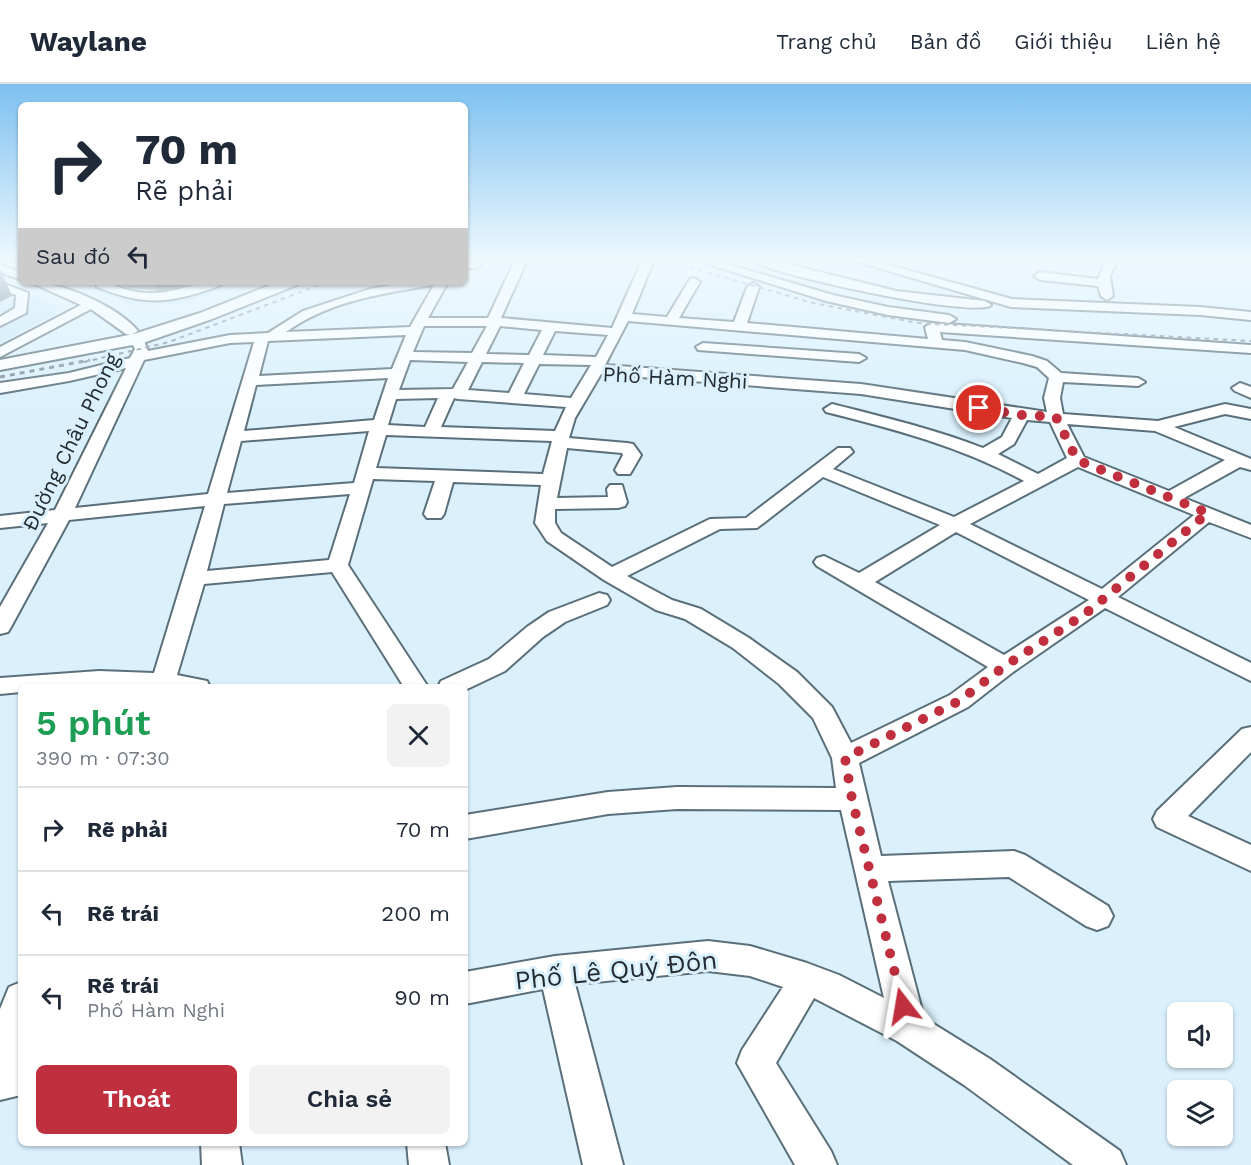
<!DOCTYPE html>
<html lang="vi">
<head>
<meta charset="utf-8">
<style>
  body { margin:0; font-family:"Work Sans",sans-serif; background:#f2f2f3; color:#1f2937; height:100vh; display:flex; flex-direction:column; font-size:22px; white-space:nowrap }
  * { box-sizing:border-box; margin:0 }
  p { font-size:20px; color:#747a83 }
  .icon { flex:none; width:33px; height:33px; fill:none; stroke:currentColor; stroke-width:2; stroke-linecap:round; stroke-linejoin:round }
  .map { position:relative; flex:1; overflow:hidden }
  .panel { position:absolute; left:18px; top:600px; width:450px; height:462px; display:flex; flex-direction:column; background:#fff; border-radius:9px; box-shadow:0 2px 4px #0004 }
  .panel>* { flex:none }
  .guide { position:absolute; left:18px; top:18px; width:450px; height:183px; border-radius:9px; box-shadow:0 2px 4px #0004; background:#fff; color:#1f2937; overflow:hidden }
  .buttons { position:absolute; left:1167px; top:918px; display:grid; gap:12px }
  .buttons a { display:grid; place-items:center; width:66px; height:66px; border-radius:9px; background:#fff; box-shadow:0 2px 4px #0004; font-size:30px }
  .pin { position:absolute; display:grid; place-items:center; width:51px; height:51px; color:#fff; margin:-26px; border:3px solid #fff; border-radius:50%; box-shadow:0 2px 6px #0007 }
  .me { position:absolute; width:66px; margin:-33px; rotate:346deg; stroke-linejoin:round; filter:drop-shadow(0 0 4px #0008) }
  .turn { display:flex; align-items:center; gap:21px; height:126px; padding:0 18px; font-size:27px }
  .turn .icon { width:78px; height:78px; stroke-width:2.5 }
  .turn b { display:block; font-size:42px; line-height:51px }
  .then { display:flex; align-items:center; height:57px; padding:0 18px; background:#0003; gap:12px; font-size:22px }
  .round { display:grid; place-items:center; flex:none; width:63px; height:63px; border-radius:9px; background:#f2f2f3 }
  .summary { display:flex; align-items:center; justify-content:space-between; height:102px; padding:0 18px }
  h1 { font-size:36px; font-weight:600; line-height:45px; color:#1e9e55 }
  .primary-button { display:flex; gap:12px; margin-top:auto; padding:12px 18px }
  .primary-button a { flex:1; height:69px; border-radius:9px; background:#c02f3e; color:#fff; font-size:24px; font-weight:600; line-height:69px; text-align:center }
  .primary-button a+a { background:#f2f2f3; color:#1f2937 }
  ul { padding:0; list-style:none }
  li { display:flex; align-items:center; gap:18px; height:84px; padding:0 18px; border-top:2px solid #e0e1e3 }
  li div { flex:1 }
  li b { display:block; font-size:22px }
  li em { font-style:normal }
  header { display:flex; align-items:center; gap:36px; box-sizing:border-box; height:84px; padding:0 30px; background:#fff; border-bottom:2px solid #e0e1e3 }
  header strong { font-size:28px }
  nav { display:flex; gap:33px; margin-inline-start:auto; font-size:21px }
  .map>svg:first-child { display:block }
  .built { fill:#c8e7f7 }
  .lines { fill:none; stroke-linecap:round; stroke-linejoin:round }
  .minor-casing { stroke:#5a6f79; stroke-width:4 }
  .major-casing { stroke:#5a6f79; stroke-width:4 }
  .minor { fill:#fff; fill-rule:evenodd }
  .major { fill:#fff; fill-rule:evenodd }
  .rail-far1 { stroke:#7d8c94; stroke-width:2; stroke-dasharray:4.5 4.5; stroke-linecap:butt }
  .rail { stroke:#7d8c94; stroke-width:3; stroke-dasharray:5 5; stroke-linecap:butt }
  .wall { fill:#8398a3 }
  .shaded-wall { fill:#60747f }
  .route { stroke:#c02f3e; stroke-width:10; stroke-dasharray:0 18 }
  .labels { text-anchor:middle; stroke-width:6; stroke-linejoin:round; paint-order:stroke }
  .street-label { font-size:21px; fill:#242c31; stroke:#daf1fd }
  .near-street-label { font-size:26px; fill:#242c31; stroke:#daf1fd }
</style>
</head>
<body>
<header>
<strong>Waylane</strong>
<nav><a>Trang chủ</a><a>Bản đồ</a><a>Giới thiệu</a><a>Liên hệ</a></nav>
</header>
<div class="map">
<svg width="1251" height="1081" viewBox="0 0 1251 1081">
  <rect width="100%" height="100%" fill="#daf1fd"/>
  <g class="built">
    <polygon points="0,198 46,217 59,224 55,230 0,259"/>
    <polygon points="98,198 238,198 189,218 135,222 84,202"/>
  </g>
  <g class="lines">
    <defs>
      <g id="minor">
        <path d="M516,174H528L501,234L612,244L640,181L646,178L652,181L632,230L667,233L690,195L694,194L700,198L679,234L734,238L747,203L753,199L759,203L747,239L928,255L925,243L932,239L1251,261V269L940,248L942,256L965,258L1032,272L1047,277L1061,289L1138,294L1145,298L1138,302L1063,298L1060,314L1063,330L1158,337L1225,320L1251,325V335L1225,330L1174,343L1251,375V386L1240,383L1184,414L1251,441V454L1209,438L1118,513L1251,579V597L1105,524L1013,588L968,623L859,679L881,772L1014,767L1025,771L1108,822L1113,832L1108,842L1097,846L1086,842L1009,793L888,797L924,934L990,975L1120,1067L1126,1081H1073L964,1001L897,957L814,914L776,979L831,1067L837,1081H795L737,979L742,966L783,903L750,892L708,887L575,900L623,1081H583L543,905L465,920V888L555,872L708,857L750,862L807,879L839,891L884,914L841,726L677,725L608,730L465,755V731L608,708L677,703L836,704L832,674L813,634L779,600L733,564L685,535L656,526L604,496L547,457L535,439L541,401L453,398L444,430L441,434H427L424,430L435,397L373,395L348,481L428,603H404L332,488L204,500L177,591L207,597L210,603H21V608L0,610V594L99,587L154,589L205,422L69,436L11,543L8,548L0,550V523L48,439L0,444V432L55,426L126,284L69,297L0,309V299L69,289L130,274L135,265L130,255L137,251L142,252L148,267L230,251L268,249L303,227L370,205L407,198H448L428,234H488ZM434,201L410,243L286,248C329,217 383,209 434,201ZM628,237L965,266L1023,279L1037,283L1049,294L1044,314L1047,328L861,300L605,281ZM424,242H487L472,269L413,268ZM500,242L542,246L529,271L486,270ZM555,247L608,251L596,273L543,271ZM406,251L392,285L259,292L268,257ZM254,258L208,410L75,424L144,276L230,259ZM410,276L468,278L453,305L399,306ZM482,278L524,279L509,309L468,306ZM539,280L591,281L571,314L524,310ZM601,290L861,310L1012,334L1002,353L983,364C934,345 883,333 832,320L824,325L826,328C894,345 962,363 1024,397L954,433L833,385L853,368L850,364H838L746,434L710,435L612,483L561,449L555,439V425L618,424L625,422L627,418L622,401H610L607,405L608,413L557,414L567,364L622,369L623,371L615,386L618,390H630L641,371L633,360L627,359L569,354L575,334ZM388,294L374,336L244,347L256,301ZM438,314L425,343L388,341L396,315ZM454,314L458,315L566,323L555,347L441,343ZM1027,336L1050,338L1067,374L1038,390L998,370L1014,360ZM1067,340L1155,347L1225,376L1169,407L1084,373ZM369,347L354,399L227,409L241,357ZM386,351L552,357L543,390L376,384ZM1078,383L1194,431L1102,505L970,440ZM823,393L940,441L859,489L824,472L817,474L814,478L817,482L988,583L950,611L851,659L832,623L797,588L749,554L701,525L672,516L627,492L720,445L757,444ZM350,410L329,476L207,487L224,420ZM956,448L1089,516L1004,571L875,498Z"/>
        <polygon points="689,174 707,174 833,211 888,223 949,231 956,235 949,239 888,231 826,217"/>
        <path d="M746,174H764L896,207L985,217L991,221C977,235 765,190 746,174Z"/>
        <polygon points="845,174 864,174 1012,215 1200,223 1251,228 1251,236 1200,231 1011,223"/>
        <polygon points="1107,174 1119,174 1110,192 1113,212 1107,216 1101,212 1098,202 1040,196 1034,192 1040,188 1098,195"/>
        <polygon points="465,178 476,178 482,181 476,184 465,184"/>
        <polygon points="0,181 21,188 21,196 0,188"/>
        <polygon points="0,198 28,209 26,229 0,242 0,233 15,224 16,211 0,206"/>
        <path d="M30,198C62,198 117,222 138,247L131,251L126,250L91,225L0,273V263L81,221Z"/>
        <path d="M96,198H115L113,201C164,221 178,198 224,198C218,204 207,206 198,209C159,221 134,218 97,203Z"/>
        <polygon points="703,259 859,270 866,274 859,278 698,266 696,263"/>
        <polygon points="1240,299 1251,303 1251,314 1235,307 1232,304"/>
        <polygon points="599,509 607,511 610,516 607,521 565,538 543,553 505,587 465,606 465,603 438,603 441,597 489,575 527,543 549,528"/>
        <polygon points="1251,643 1251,668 1188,732 1251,761 1251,787 1157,743 1153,735 1157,727 1242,645"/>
        <polygon points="21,898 21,968 19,975 21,975 21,1011 0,1016 0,925 9,903"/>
        <polygon points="201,1059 239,1059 242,1081 202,1081"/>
        <polygon points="407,1059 445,1059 449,1081 409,1081"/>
      </g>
      <polygon id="major" points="278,198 300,198 297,201 212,235 143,259 0,286 0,276 134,250 200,229"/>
    </defs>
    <use href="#minor" class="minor-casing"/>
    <use href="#major" class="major-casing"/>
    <use href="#minor" class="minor"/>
    <use href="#major" class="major"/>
    <g class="rail-far1">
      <polyline points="646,174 682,181 813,219 918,239 1251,257"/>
      <polyline points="84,278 169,258 327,198"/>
    </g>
    <polyline class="rail" points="0,293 90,276"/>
  </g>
  <polygon class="wall" points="116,198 204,198 158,207 131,204 117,199"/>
  <g class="shaded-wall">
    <polygon points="0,185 12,212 0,218"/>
    <polygon points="155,198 204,198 158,207"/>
  </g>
  <linearGradient id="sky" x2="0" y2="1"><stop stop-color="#7dc0f0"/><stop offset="0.54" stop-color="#eef9fe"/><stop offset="1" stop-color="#eef9fe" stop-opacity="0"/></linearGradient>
  <rect width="1251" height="325" fill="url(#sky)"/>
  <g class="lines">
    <polyline class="route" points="903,922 852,715 845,674 959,617 1005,582 1085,530 1208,429 1077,376 1056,333 1021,331 979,324"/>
  </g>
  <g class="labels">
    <g class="street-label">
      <text transform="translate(675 294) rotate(3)" y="7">Phố Hàm Nghi</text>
      <text transform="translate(71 358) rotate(-64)" y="7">Đường Châu Phong</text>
    </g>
    <g class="near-street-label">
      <text transform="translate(616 886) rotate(-6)" y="9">Phố Lê Quý Đôn</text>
    </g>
  </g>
</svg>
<div class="buttons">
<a><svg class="icon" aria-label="sound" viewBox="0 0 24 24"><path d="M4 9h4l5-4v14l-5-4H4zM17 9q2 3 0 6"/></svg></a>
<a><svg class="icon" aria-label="layers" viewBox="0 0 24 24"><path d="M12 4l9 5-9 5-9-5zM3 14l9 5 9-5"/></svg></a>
</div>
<div class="pin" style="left:979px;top:324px;background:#d93025"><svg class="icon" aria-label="arrive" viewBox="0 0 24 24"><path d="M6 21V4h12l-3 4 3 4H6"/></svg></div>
<svg class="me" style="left:903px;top:922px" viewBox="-20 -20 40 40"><path d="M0-17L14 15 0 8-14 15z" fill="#c02f3e" stroke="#fff" stroke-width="4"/></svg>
<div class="guide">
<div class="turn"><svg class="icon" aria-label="right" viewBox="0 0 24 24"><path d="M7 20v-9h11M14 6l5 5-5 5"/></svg><div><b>70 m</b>Rẽ phải</div></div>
<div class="then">Sau đó<svg class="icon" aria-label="left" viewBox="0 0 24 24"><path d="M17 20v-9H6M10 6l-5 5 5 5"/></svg></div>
</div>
<section class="panel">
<div class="summary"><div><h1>5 phút</h1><p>390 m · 07:30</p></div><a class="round"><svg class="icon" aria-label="close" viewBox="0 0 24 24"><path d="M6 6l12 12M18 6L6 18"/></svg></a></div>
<ul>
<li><svg class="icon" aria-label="right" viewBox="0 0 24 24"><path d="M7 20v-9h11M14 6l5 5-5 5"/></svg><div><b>Rẽ phải</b></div><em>70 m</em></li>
<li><svg class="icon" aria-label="left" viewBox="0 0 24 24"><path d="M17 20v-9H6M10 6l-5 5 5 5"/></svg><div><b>Rẽ trái</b></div><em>200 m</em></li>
<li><svg class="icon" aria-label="left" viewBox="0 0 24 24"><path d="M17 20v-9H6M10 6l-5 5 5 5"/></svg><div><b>Rẽ trái</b><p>Phố Hàm Nghi</p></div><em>90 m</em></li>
</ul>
<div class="primary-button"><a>Thoát</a><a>Chia sẻ</a></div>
</section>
</div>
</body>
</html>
